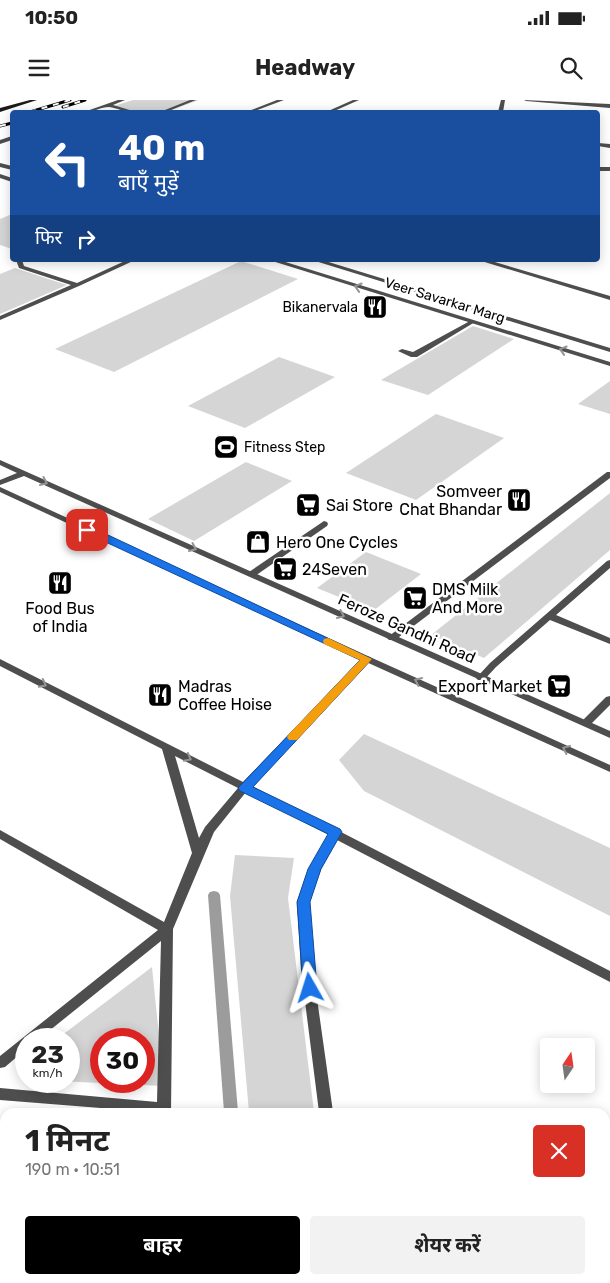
<!DOCTYPE html>
<html lang="hi">
<head>
<meta charset="utf-8">
<style>
  body { margin:0; font-family:Rubik,"Noto Sans Devanagari",sans-serif; background:#f2f2f2; color:#222; height:100vh; display:flex; flex-direction:column; font-size:19px; white-space:nowrap }
  * { box-sizing:border-box; margin:0 }
  p { font-size:16px; color:#767676 }
  .icon { flex:none; width:28px; height:28px; fill:none; stroke:currentColor; stroke-width:2; stroke-linecap:round; stroke-linejoin:round }
  .map { position:relative; flex:1; overflow:hidden }
  .sheet { position:absolute; left:0px; top:1008px; width:610px; height:176px; display:flex; flex-direction:column; background:#fff; border-radius:15px 15px 0 0; box-shadow:0 2px 12px #0003 }
  .sheet>* { flex:none }
  .banner { position:absolute; left:10px; top:10px; width:590px; height:152px; border-radius:5px; box-shadow:0 2px 12px #0003; background:#1a4fa0; color:#fff; overflow:hidden }
  .needle { width:32px; rotate:13deg }
  .controls { position:absolute; left:540px; top:938px; display:grid; gap:10px }
  .controls a { display:grid; place-items:center; width:55px; height:55px; border-radius:5px; background:#fff; box-shadow:0 2px 12px #0003; font-size:25px }
  .speed { position:absolute; left:15px; top:928px; display:flex; gap:10px; font-size:25px; font-weight:700; text-align:center }
  .speed>* { display:grid; place-content:center; width:65px; height:65px; border-radius:50%; background:#fff; box-shadow:0 2px 12px #0003; line-height:1 }
  .speed small { font-size:12px; font-weight:400 }
  .speed .limit { border:8px solid #d22; background:#fff; color:#111 }
  .pin { position:absolute; display:grid; place-items:center; width:42px; height:42px; color:#fff; margin:-21px; border-radius:10px; box-shadow:0 2px 8px #0006 }
  .me { position:absolute; width:55px; margin:-28px; rotate:354deg; stroke-linejoin:round; filter:drop-shadow(0 0 4px #0008) }
  .turn { display:flex; align-items:center; gap:18px; height:105px; padding:0 25px; font-size:22px }
  .turn .icon { width:65px; height:65px; stroke-width:2.5 }
  .turn b { display:block; font-size:35px; line-height:42px }
  .then { display:flex; align-items:center; height:48px; padding:0 25px; background:#0003; gap:10px; font-size:19px }
  .round { display:grid; place-items:center; flex:none; width:52px; height:52px; border-radius:5px; background:#f2f2f2 }
  .headline { display:flex; align-items:center; justify-content:space-between; height:85px; padding:0 25px }
  h1 { font-size:30px; font-weight:700; line-height:38px }
  .cta { display:flex; gap:10px; margin-top:auto; padding:10px 25px }
  .cta a { flex:1; height:58px; border-radius:5px; background:#000; color:#fff; font-size:20px; font-weight:700; line-height:58px; text-align:center }
  .cta a+a { background:#f2f2f2; color:#222 }
  .status { display:flex; justify-content:space-between; align-items:center; height:35px; padding:0 25px; background:#fff; direction:ltr }
  .status svg { height:14px; fill:currentColor }
  header { display:flex; justify-content:space-between; align-items:center; height:65px; padding:0 25px; background:#fff; font-size:22px; font-weight:700 }
  .map>svg:first-child { display:block }
  .green { fill:#d5d5d5; fill-rule:evenodd }
  .lines { fill:none; stroke-linecap:round; stroke-linejoin:round }
  .stream { fill:#9c9c9c; fill-rule:evenodd }
  .pedestrian { fill:#4e4e4e; fill-rule:evenodd }
  .minor { fill:#4e4e4e; fill-rule:evenodd }
  .tertiary { fill:#4e4e4e; fill-rule:evenodd }
  .secondary { fill:#1b1b1b; fill-rule:evenodd }
  .rail-casing { stroke:#000; stroke-width:3 }
  .rail { stroke:#fff; stroke-width:2; stroke-dasharray:6; stroke-linecap:butt }
  .oneway { stroke:#959595 }
  .route { fill:#1a73e8; stroke:#114b97 }
  .slow { fill:#f59e0b }
  .labels { text-anchor:middle; stroke-width:5; stroke-linejoin:round; paint-order:stroke }
  .far-street-label { font-size:14px; fill:#000; stroke:#fff }
  .far-poi-label { font-size:14px; fill:#000; stroke:#fff; text-anchor:end }
  .poi-label { font-size:16px; fill:#000; stroke:#fff; text-anchor:start }
  .street-label { font-size:16px; fill:#000; stroke:#fff }
</style>
</head>
<body>
<div class="status"><b>10:50</b><svg viewBox="0 0 49 12"><path d="M0 12V9h3v3zM5 12V6h3v6zM10 12V3h3v9zM15 12V0h3v12zM26 1h20v11H26zM47 4h2v5h-2z"/></svg></div>
<header><svg class="icon" aria-label="menu" viewBox="0 0 24 24"><path d="M4 6h16M4 12h16M4 18h16"/></svg>Headway<svg class="icon" aria-label="search" viewBox="0 0 24 24"><circle cx="10" cy="10" r="6"/><path d="M15 15l6 6"/></svg></header>
<div class="map">
<svg width="610" height="1183" viewBox="0 0 610 1183">
  <rect width="100%" height="100%" fill="#fff"/>
  <g class="green">
    <polygon points="133,0 199,0 166,12 137,12 114,6"/>
    <polygon points="12,114 12,149 0,145 0,119"/>
    <polygon points="241,161 298,179 114,272 55,249"/>
    <polygon points="15,168 67,185 0,214 0,174"/>
    <polygon points="473,226 514,239 428,295 381,280"/>
    <polygon points="279,257 335,277 245,328 188,306"/>
    <polygon points="610,281 610,314 578,304"/>
    <polygon points="436,314 504,338 416,400 346,373"/>
    <polygon points="246,362 292,381 194,441 148,419"/>
    <polygon points="610,393 610,450 484,558 431,535"/>
    <polygon points="366,452 421,474 373,511 317,488"/>
    <polygon points="364,634 610,748 610,816 364,691 339,660"/>
    <polygon points="235,755 294,758 288,798 314,1012 249,1012 230,796"/>
    <path d="M152,867L164,986L58,981H69V939H57ZM101,939H144V981H101Z"/>
    <rect x="265" y="1179" width="70" height="4"/>
  </g>
  <g class="lines">
    <g class="stream">
      <polygon points="214,791 218,792 220,795 238,1012 224,1012 208,795 210,792"/>
      <polygon points="238,1179 252,1179 253,1183 237,1183"/>
    </g>
    <g class="pedestrian">
      <polygon points="16,160 22,160 24,166 77,183 127,160 133,161 79,186 0,220 0,216 71,185 19,168"/>
      <polygon points="470,221 475,222 417,257 411,257 398,251 402,249 413,252"/>
      <polygon points="324,421 327,422 328,424 327,426 255,476 249,476 247,474 249,472"/>
    </g>
    <g class="minor">
      <path d="M118,0H125L113,5L133,11V12C124,12 117,8 109,7C100,7 93,13 84,12Z"/>
      <polygon points="190,0 196,0 166,12 160,12"/>
      <polygon points="277,0 284,0 252,12 246,12"/>
      <polygon points="501,0 505,0 503,12 498,12"/>
      <polygon points="12,36 12,40 0,44 0,40"/>
      <polygon points="598,43 610,44 610,48 598,46"/>
      <rect x="598" y="67" width="12" height="4"/>
      <polygon points="478,160 488,160 610,196 610,200"/>
      <polygon points="607,372 610,372 610,378 395,540 389,540 387,538 389,536"/>
      <polygon points="610,460 610,468 556,515 610,538 610,544 550,520 496,567 484,580 478,580 476,578 478,576 490,563 607,461"/>
      <path d="M367,556L370,557L372,559L370,561L252,686L334,729H340L341,732L610,871V882L337,740L321,769L309,802L313,870L333,1012H319L301,870L297,802L309,769L329,735L246,692L214,732L173,829L171,1012H151L0,1000V988L157,1002L161,841L39,939H26V949L5,967L0,968V956L158,830L0,739V730L164,822L192,753L162,649L0,566V559L243,682L364,557ZM175,656L238,688L205,727L199,738Z"/>
      <polygon points="610,596 610,605 590,625 582,625 581,623 582,621 606,597"/>
      <polygon points="167,1179 181,1179 182,1183 166,1183"/>
      <polygon points="342,1179 356,1179 357,1183 341,1183"/>
    </g>
    <g class="tertiary">
      <polygon points="353,0 359,0 332,12 326,12"/>
      <polygon points="524,0 610,4 610,8 526,1"/>
      <polygon points="0,63 12,66 12,70 0,67"/>
      <polygon points="0,74 12,78 12,82 0,78"/>
      <polygon points="269,160 279,160 610,262 610,266"/>
      <polygon points="312,160 322,160 610,248 610,252"/>
      <polygon points="0,360 610,631 610,638 24,376 0,385 0,380 17,373 0,365"/>
      <polygon points="0,387 370,557 610,665 610,672 364,561 0,392"/>
    </g>
    <polygon class="secondary" points="30,0 37,0 0,12 0,8"/>
    <defs>
      <g id="rail">
        <polyline points="63,7 85,0"/>
        <polyline points="30,12 70,0"/>
        <polyline points="0,26 12,23"/>
      </g>
    </defs>
    <use href="#rail" class="rail-casing"/>
    <use href="#rail" class="rail"/>
  </g>
  <defs><path id="oneway-chevron" d="M-2-3.5L2.5 0L-2 3.5" fill="none" stroke-width="1.6" stroke-linecap="round" stroke-linejoin="round" transform="scale(1.25)"/></defs>
  <g class="oneway">
    <use href="#oneway-chevron" transform="translate(358 187) rotate(-163)"/>
    <use href="#oneway-chevron" transform="translate(563 250) rotate(-163)"/>
    <use href="#oneway-chevron" transform="translate(44 382) rotate(24)"/>
    <use href="#oneway-chevron" transform="translate(193 448) rotate(24)"/>
    <use href="#oneway-chevron" transform="translate(341 515) rotate(24)"/>
    <use href="#oneway-chevron" transform="translate(418 581) rotate(-156)"/>
    <use href="#oneway-chevron" transform="translate(43 584) rotate(27)"/>
    <use href="#oneway-chevron" transform="translate(566 649) rotate(-155)"/>
    <use href="#oneway-chevron" transform="translate(188 658) rotate(28)"/>
  </g>
  <polygon class="route" points="84,427 91,427 372,559 253,687 340,729 342,732 321,769 310,802 317,888 315,892 310,893 305,892 303,888 297,802 308,769 328,734 240,691 238,688 360,560 84,432"/>
  <polygon class="slow" points="328,538 372,559 297,640 289,640 287,637 289,634 360,560 324,544 323,541 324,539"/>
  <defs>
    <symbol id="restaurant-square" viewBox="-11 -11 22 22"><rect x="-9" y="-9" width="18" height="18" rx="4" fill="#000" stroke="#fff"/><path d="M-5-6h1v4h1v-4h1v4h1v-4h1v5L-1.5 .5V6h-2V.5L-5-1ZM5-6V6H3V1.5H1.5Q1.5-4 5-6Z" fill="#fff"/></symbol>
    <symbol id="stadium-square" viewBox="-11 -11 22 22"><rect x="-9" y="-9" width="18" height="18" rx="4" fill="#000" stroke="#fff"/><path d="M0-5a6.5 5 0 1 0 0 10a6.5 5 0 1 0 0-10ZM-3.5-1.8h7v3.6h-7Z" fill="#fff"/></symbol>
    <symbol id="supermarket-square" viewBox="-11 -11 22 22"><rect x="-9" y="-9" width="18" height="18" rx="4" fill="#000" stroke="#fff"/><path d="M-6-5.5h2.5l.6 2H6L4.5 2H-2.5L-4.4-4H-6ZM-1.5 3.2a1.3 1.3 0 1 0 .1 0ZM3 3.2a1.3 1.3 0 1 0 .1 0Z" fill="#fff"/></symbol>
    <symbol id="shop-square" viewBox="-11 -11 22 22"><rect x="-9" y="-9" width="18" height="18" rx="4" fill="#000" stroke="#fff"/><path d="M-5-2.5h2.3a2.7 3.5 0 0 1 5.4 0H5L5.5 6h-11ZM-1.5-2.5h3a1.5 2.3 0 0 0-3 0Z" fill="#fff"/></symbol>
  </defs>
  <g fill-rule="evenodd">
    <use href="#restaurant-square" x="361" y="193" width="28" height="28"/>
    <use href="#stadium-square" x="212" y="333" width="28" height="28"/>
    <use href="#restaurant-square" x="505" y="386" width="28" height="28"/>
    <use href="#supermarket-square" x="294" y="391" width="28" height="28"/>
    <use href="#shop-square" x="244" y="428" width="28" height="28"/>
    <use href="#supermarket-square" x="271" y="455" width="28" height="28"/>
    <use href="#restaurant-square" x="46" y="469" width="28" height="28"/>
    <use href="#supermarket-square" x="401" y="484" width="28" height="28"/>
    <use href="#supermarket-square" x="545" y="572" width="28" height="28"/>
    <use href="#restaurant-square" x="146" y="581" width="28" height="28"/>
  </g>
  <g class="labels">
    <g class="far-street-label">
      <text transform="translate(445 200) rotate(17)" y="5">Veer Savarkar Marg</text>
    </g>
    <g class="far-poi-label">
      <text x="358" y="212">Bikanervala</text>
      <text x="244" y="352" text-anchor="start">Fitness Step</text>
    </g>
    <g class="poi-label">
      <text x="502" y="397" text-anchor="end">Somveer<tspan x="502" dy="18">Chat Bhandar</tspan></text>
      <text x="326" y="411">Sai Store</text>
      <text x="276" y="448">Hero One Cycles</text>
      <text x="302" y="475">24Seven</text>
      <text x="432" y="495">DMS Milk<tspan x="432" dy="18">And More</tspan></text>
      <text x="60" y="514" text-anchor="middle">Food Bus<tspan x="60" dy="18">of India</tspan></text>
      <text x="178" y="592">Madras<tspan x="178" dy="18">Coffee Hoise</tspan></text>
      <text x="542" y="592" text-anchor="end">Export Market</text>
    </g>
    <g class="street-label">
      <text transform="translate(407 528) rotate(24)" y="6">Feroze Gandhi Road</text>
    </g>
  </g>
</svg>
<div class="controls">
<a><svg class="needle" viewBox="-14 -14 28 28"><path d="M0-13l5 13h-10z" fill="#e53935"/><path d="M0 13l5-13h-10z" fill="#767676"/></svg></a>
</div>
<div class="speed"><div>23<small>km/h</small></div><div class="limit">30</div></div>
<div class="pin" style="left:87px;top:430px;background:#d93025"><svg class="icon" aria-label="arrive" viewBox="0 0 24 24"><path d="M6 21V4h12l-3 4 3 4H6"/></svg></div>
<svg class="me" style="left:310px;top:888px" viewBox="-20 -20 40 40"><path d="M0-17L14 15 0 8-14 15z" fill="#1a73e8" stroke="#fff" stroke-width="4"/></svg>
<div class="banner">
<div class="turn"><svg class="icon" aria-label="left" viewBox="0 0 24 24"><path d="M17 20v-9H6M10 6l-5 5 5 5"/></svg><div><b>40 m</b>बाएँ मुड़ें</div></div>
<div class="then">फिर<svg class="icon" aria-label="right" viewBox="0 0 24 24"><path d="M7 20v-9h11M14 6l5 5-5 5"/></svg></div>
</div>
<section class="sheet">
<div class="headline"><div><h1>1 मिनट</h1><p>190 m · 10:51</p></div><a class="round" style="background:#d93025;color:#fff"><svg class="icon" aria-label="close" viewBox="0 0 24 24"><path d="M6 6l12 12M18 6L6 18"/></svg></a></div>
<div class="cta"><a>बाहर</a><a>शेयर करें</a></div>
</section>
</div>
</body>
</html>
